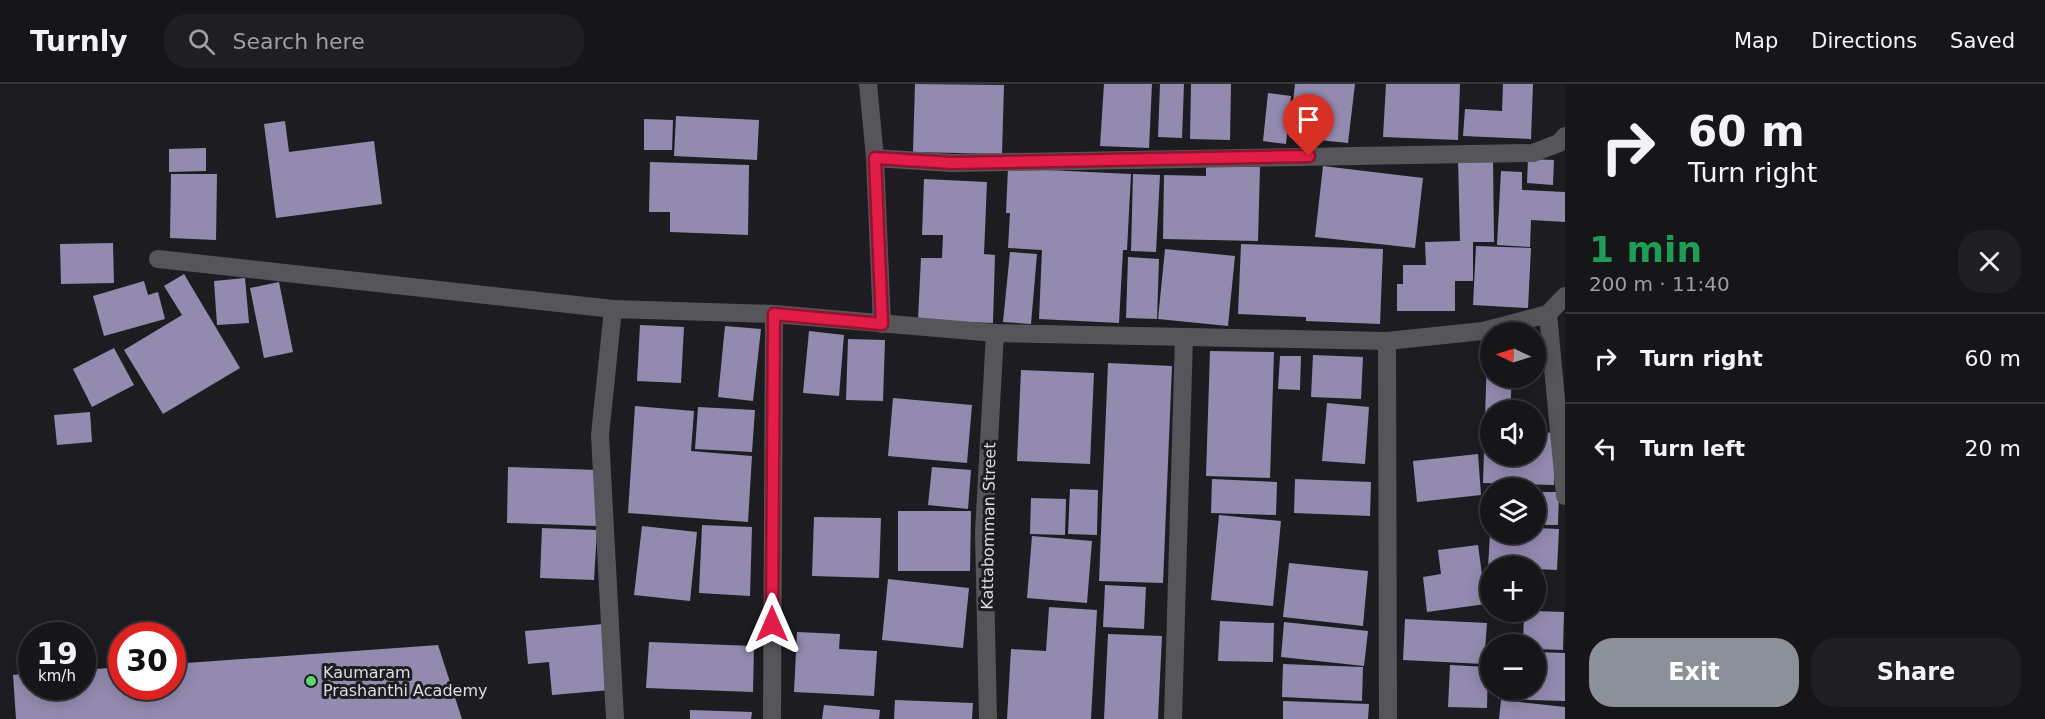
<!DOCTYPE html>
<html lang="en">
<head>
<meta charset="utf-8">
<style>
  body { margin:0; font-family:"DejaVu Sans",sans-serif; background:#1f1e21; color:#f1f3f6; height:100vh; display:flex; flex-direction:column; font-size:22px; white-space:nowrap }
  * { box-sizing:border-box; margin:0 }
  p { font-size:20px; color:#9e9fa2 }
  .icon { flex:none; width:33px; height:33px; fill:none; stroke:currentColor; stroke-width:2; stroke-linecap:round; stroke-linejoin:round }
  .map { position:relative; flex:1; overflow:hidden }
  .sheet { display:flex; flex-direction:column; background:#161518; width:480px }
  .sheet>* { flex:none }
  .guide { background:#161518; color:#f1f3f6; overflow:hidden }
  .needle { width:39px; rotate:274deg }
  .tools { position:absolute; left:1480px; top:238px; display:grid; gap:12px }
  .tools a { display:grid; place-items:center; width:66px; height:66px; border-radius:50%; background:#161518; box-shadow:0 3px 15px #0003,0 0 0 2px #353437; font-size:30px }
  .speed { position:absolute; left:18px; top:538px; display:flex; gap:12px; font-size:30px; font-weight:700; text-align:center }
  .speed>* { display:grid; place-content:center; width:78px; height:78px; border-radius:50%; background:#161518; box-shadow:0 3px 15px #0003,0 0 0 2px #353437; line-height:1 }
  .speed small { font-size:15px; font-weight:400 }
  .speed .limit { border:9px solid #d22; background:#fff; color:#111 }
  .pin { position:absolute; display:grid; place-items:center; width:51px; height:51px; color:#fff; margin:-62px -26px; border-radius:50% 50% 50% 0; rotate:-45deg; box-shadow:0 0 6px #0007 }
  .pin .icon { rotate:45deg }
  .me { position:absolute; width:66px; margin:-33px; rotate:0deg; stroke-linejoin:round; filter:drop-shadow(0 0 4px #0008) }
  .turn { display:flex; align-items:center; gap:21px; height:126px; padding:0 24px; font-size:27px }
  .turn .icon { width:78px; height:78px; stroke-width:2.5 }
  .turn b { display:block; font-size:42px; line-height:51px }
  .round { display:grid; place-items:center; flex:none; width:63px; height:63px; border-radius:24px; background:#1f1e21 }
  .head { display:flex; align-items:center; justify-content:space-between; height:102px; padding:0 24px }
  h1 { font-size:36px; font-weight:700; line-height:45px; color:#1e9e55 }
  .cta { display:flex; gap:12px; margin-top:auto; padding:12px 24px }
  .cta a { flex:1; height:69px; border-radius:24px; background:#8c9099; color:#fff; font-size:24px; font-weight:700; line-height:69px; text-align:center }
  .cta a+a { background:#1f1e21; color:#f1f3f6 }
  ul { padding:0; list-style:none }
  li { display:flex; align-items:center; gap:18px; height:90px; padding:0 24px; border-top:2px solid #353437 }
  li div { flex:1 }
  li b { display:block; font-size:22px }
  li em { font-style:normal }
  header { display:flex; align-items:center; gap:36px; box-sizing:border-box; height:84px; padding:0 30px; background:#161518; border-bottom:2px solid #353437 }
  header strong { font-size:28px }
  nav { display:flex; gap:33px; margin-inline-start:auto; font-size:21px }
  .search { width:420px; height:54px; background:#1f1e21; display:flex; align-items:center; gap:15px; box-sizing:border-box; padding:0 21px; border-radius:24px; color:#9e9fa2; font-size:22px }
  main { display:flex; flex:1; min-height:0 }
  .map>svg:first-child { display:block }
  .building { fill:#938ab0 }
  .lines { fill:none; stroke-linecap:round; stroke-linejoin:round }
  .minor { stroke:#56555a; stroke-width:18 }
  .route-casing { stroke:#92132f; stroke-width:15 }
  .route { stroke:#e11d48; stroke-width:10 }
  .poi-dot { fill:#5dd56d; stroke:#1d1c20; stroke-width:2 }
  .labels { text-anchor:middle; stroke-width:6; stroke-linejoin:round; paint-order:stroke }
  .street-label { font-size:16px; fill:#dedde0; stroke:#1d1c20 }
  .poi-label { font-size:16px; fill:#dedde0; stroke:#1d1c20; text-anchor:start }
</style>
</head>
<body>
<header>
<strong>Turnly</strong>
<div class="search"><svg class="icon" aria-label="search" viewBox="0 0 24 24"><circle cx="10" cy="10" r="6"/><path d="M15 15l6 6"/></svg>Search here</div>
<nav><a>Map</a><a>Directions</a><a>Saved</a></nav>
</header>
<main>
<div class="map">
<svg width="1565" height="635" viewBox="0 0 1565 635">
  <rect width="100%" height="100%" fill="#1d1c20"/>
  <g class="building">
    <polygon points="915,0 1004,1 1002,70 913,68"/>
    <polygon points="1104,0 1152,0 1149,64 1100,62"/>
    <polygon points="1160,0 1184,0 1182,54 1158,53"/>
    <polygon points="1191,0 1231,0 1230,56 1190,55"/>
    <polygon points="1295,0 1355,0 1348,59 1289,53"/>
    <polygon points="1386,0 1460,0 1458,56 1383,53"/>
    <polygon points="1503,0 1533,0 1531,55 1463,52 1465,25 1502,27"/>
    <polygon points="1268,9 1291,12 1286,60 1263,57"/>
    <polygon points="676,32 759,36 757,76 674,72"/>
    <polygon points="644,35 673,36 672,66 644,66"/>
    <polygon points="285,37 289,68 374,57 382,120 276,134 264,40"/>
    <polygon points="206,64 206,87 169,88 169,65"/>
    <polygon points="1458,75 1493,75 1494,158 1473,158 1473,197 1455,197 1455,227 1397,227 1397,200 1403,200 1403,181 1426,181 1425,158 1460,157"/>
    <polygon points="1528,75 1554,76 1553,101 1527,99"/>
    <polygon points="650,78 749,81 748,151 670,148 670,128 649,128"/>
    <polygon points="1206,82 1260,83 1258,157 1163,155 1164,91 1206,92"/>
    <polygon points="1323,82 1423,94 1415,164 1315,153"/>
    <polygon points="1008,84 1131,90 1127,166 1123,166 1119,239 1039,235 1042,166 1008,164 1010,129 1006,129"/>
    <polygon points="1501,87 1522,88 1522,106 1565,108 1565,138 1531,136 1530,163 1497,161"/>
    <polygon points="171,90 217,90 216,156 170,154"/>
    <polygon points="1133,90 1160,91 1156,168 1131,167"/>
    <polygon points="924,95 987,98 984,170 995,171 993,239 918,236 921,174 942,174 943,151 922,151"/>
    <polygon points="113,159 114,199 61,200 60,160"/>
    <polygon points="1241,160 1383,165 1380,240 1306,237 1306,233 1238,230"/>
    <polygon points="1476,162 1531,164 1528,224 1473,221"/>
    <polygon points="1165,165 1235,172 1228,242 1158,235"/>
    <polygon points="1010,168 1037,170 1031,240 1003,238"/>
    <polygon points="1128,173 1159,175 1157,235 1126,234"/>
    <polygon points="184,190 240,284 163,330 124,266 182,231 164,202"/>
    <polygon points="245,194 249,239 217,241 214,197"/>
    <polygon points="144,197 148,211 158,208 165,235 104,252 93,212"/>
    <polygon points="279,198 293,268 264,274 250,204"/>
    <polygon points="640,241 684,243 681,299 637,297"/>
    <polygon points="725,242 761,245 753,317 718,313"/>
    <polygon points="809,247 844,251 839,312 803,309"/>
    <polygon points="848,255 885,256 883,317 846,316"/>
    <polygon points="114,264 134,301 92,323 73,285"/>
    <polygon points="1210,267 1274,268 1270,394 1206,392"/>
    <polygon points="1487,270 1491,270 1491,294 1512,294 1510,327 1491,327 1491,372 1536,372 1536,348 1556,349 1554,401 1483,399"/>
    <polygon points="1313,271 1363,273 1361,315 1311,313"/>
    <polygon points="1280,272 1301,272 1300,306 1278,305"/>
    <polygon points="1108,279 1172,282 1163,499 1099,497"/>
    <polygon points="1021,286 1094,289 1090,380 1017,377"/>
    <polygon points="893,314 972,321 967,379 888,372"/>
    <polygon points="1327,319 1369,323 1365,380 1322,377"/>
    <polygon points="635,322 694,327 691,367 752,372 748,438 628,429"/>
    <polygon points="698,323 755,326 752,368 695,365"/>
    <polygon points="90,328 92,358 57,361 54,331"/>
    <polygon points="1478,370 1481,411 1417,418 1413,377"/>
    <polygon points="508,383 599,386 598,442 507,439"/>
    <polygon points="932,383 971,386 968,425 928,421"/>
    <polygon points="1212,395 1277,398 1276,431 1211,429"/>
    <polygon points="1295,395 1371,398 1370,432 1294,429"/>
    <polygon points="1070,405 1098,406 1097,451 1068,450"/>
    <polygon points="1536,408 1559,408 1558,441 1536,441"/>
    <polygon points="1031,414 1066,415 1065,451 1030,450"/>
    <polygon points="898,427 971,427 970,487 898,487"/>
    <polygon points="1219,431 1281,437 1273,522 1211,516"/>
    <polygon points="814,433 881,434 879,494 812,492"/>
    <polygon points="702,441 752,443 750,512 699,509"/>
    <polygon points="642,442 697,448 690,517 634,511"/>
    <polygon points="542,444 597,446 594,496 540,494"/>
    <polygon points="1536,444 1559,445 1557,486 1488,483 1490,450 1536,450"/>
    <polygon points="1032,452 1092,457 1087,519 1027,514"/>
    <polygon points="1478,461 1486,520 1427,528 1423,493 1441,490 1438,466"/>
    <polygon points="1289,479 1368,487 1363,542 1283,533"/>
    <polygon points="888,495 969,504 963,564 882,556"/>
    <polygon points="1105,501 1146,503 1144,545 1103,543"/>
    <polygon points="1049,523 1097,526 1091,635 1007,635 1011,565 1046,567"/>
    <polygon points="1536,527 1564,528 1563,566 1536,565 1536,561 1523,561 1524,528"/>
    <polygon points="1405,535 1487,539 1484,580 1403,576"/>
    <polygon points="1220,537 1274,539 1273,578 1218,577"/>
    <polygon points="1284,538 1368,547 1364,582 1281,573"/>
    <polygon points="604,540 610,606 552,611 549,578 528,580 525,547"/>
    <polygon points="797,548 840,550 839,565 877,567 874,612 794,608"/>
    <polygon points="1108,550 1162,552 1158,635 1104,635"/>
    <polygon points="649,558 754,562 753,608 646,604"/>
    <polygon points="438,561 462,635 16,635 13,591 32,589 32,603 82,603 82,586 122,583 122,603 172,603 172,580"/>
    <polygon points="1536,568 1565,569 1565,617 1498,615 1498,606 1536,606"/>
    <polygon points="1283,580 1363,583 1362,617 1282,613"/>
    <polygon points="1450,581 1488,583 1487,624 1448,623"/>
    <polygon points="895,616 973,619 972,635 894,635"/>
    <polygon points="1501,616 1565,623 1565,635 1499,635"/>
    <polygon points="1283,617 1369,620 1368,635 1283,635"/>
    <polygon points="824,621 880,626 879,635 822,635"/>
    <polygon points="690,626 752,628 751,635 690,635"/>
  </g>
  <g class="lines">
    <g class="minor">
      <polyline points="868,0 875,74 882,240"/>
      <polyline points="875,74 952,79 1533,69 1559,59 1565,52"/>
      <polyline points="158,175 613,225"/>
      <polyline points="1548,230 1565,412"/>
      <polyline points="1387,257 1388,635"/>
      <polyline points="615,635 600,351 613,225 774,230 995,249 1387,257 1483,247 1548,230 1565,212"/>
      <polyline points="772,635 774,230"/>
      <polyline points="988,635 984,448 995,249"/>
      <polyline points="1173,635 1184,253"/>
    </g>
  </g>
  <g class="lines">
    <defs>
      <polyline id="route" points="772,540 774,230 882,240 875,74 952,79 1309,72"/>
    </defs>
    <use href="#route" class="route-casing"/>
    <use href="#route" class="route"/>
  </g>
  <circle class="poi-dot" cx="311" cy="597" r="6"/>
  <g class="labels">
    <g class="street-label">
      <text transform="translate(988 442) rotate(-89)" y="6">Kattabomman Street</text>
    </g>
    <g class="poi-label">
      <text x="323" y="594">Kaumaram<tspan x="323" dy="18">Prashanthi Academy</tspan></text>
    </g>
  </g>
</svg>
<div class="tools">
<a><svg class="needle" viewBox="-14 -14 28 28"><path d="M0-13l5 13h-10z" fill="#e53935"/><path d="M0 13l5-13h-10z" fill="#9e9fa2"/></svg></a>
<a><svg class="icon" aria-label="sound" viewBox="0 0 24 24"><path d="M4 9h4l5-4v14l-5-4H4zM17 9q2 3 0 6"/></svg></a>
<a><svg class="icon" aria-label="layers" viewBox="0 0 24 24"><path d="M12 4l9 5-9 5-9-5zM3 14l9 5 9-5"/></svg></a>
<a>+</a>
<a>−</a>
</div>
<div class="speed"><div>19<small>km/h</small></div><div class="limit">30</div></div>
<div class="pin" style="left:1309px;top:72px;background:#d93025"><svg class="icon" aria-label="arrive" viewBox="0 0 24 24"><path d="M6 21V4h12l-3 4 3 4H6"/></svg></div>
<svg class="me" style="left:772px;top:540px" viewBox="-20 -20 40 40"><path d="M0-17L14 15 0 8-14 15z" fill="#e11d48" stroke="#fff" stroke-width="4"/></svg>
</div>
<section class="sheet">
<div class="guide">
<div class="turn"><svg class="icon" aria-label="right" viewBox="0 0 24 24"><path d="M7 20v-9h11M14 6l5 5-5 5"/></svg><div><b>60 m</b>Turn right</div></div>
</div>
<div class="head"><div><h1>1 min</h1><p>200 m · 11:40</p></div><a class="round"><svg class="icon" aria-label="close" viewBox="0 0 24 24"><path d="M6 6l12 12M18 6L6 18"/></svg></a></div>
<ul>
<li><svg class="icon" aria-label="right" viewBox="0 0 24 24"><path d="M7 20v-9h11M14 6l5 5-5 5"/></svg><div><b>Turn right</b></div><em>60 m</em></li>
<li><svg class="icon" aria-label="left" viewBox="0 0 24 24"><path d="M17 20v-9H6M10 6l-5 5 5 5"/></svg><div><b>Turn left</b></div><em>20 m</em></li>
</ul>
<div class="cta"><a>Exit</a><a>Share</a></div>
</section>
</main>
</body>
</html>
